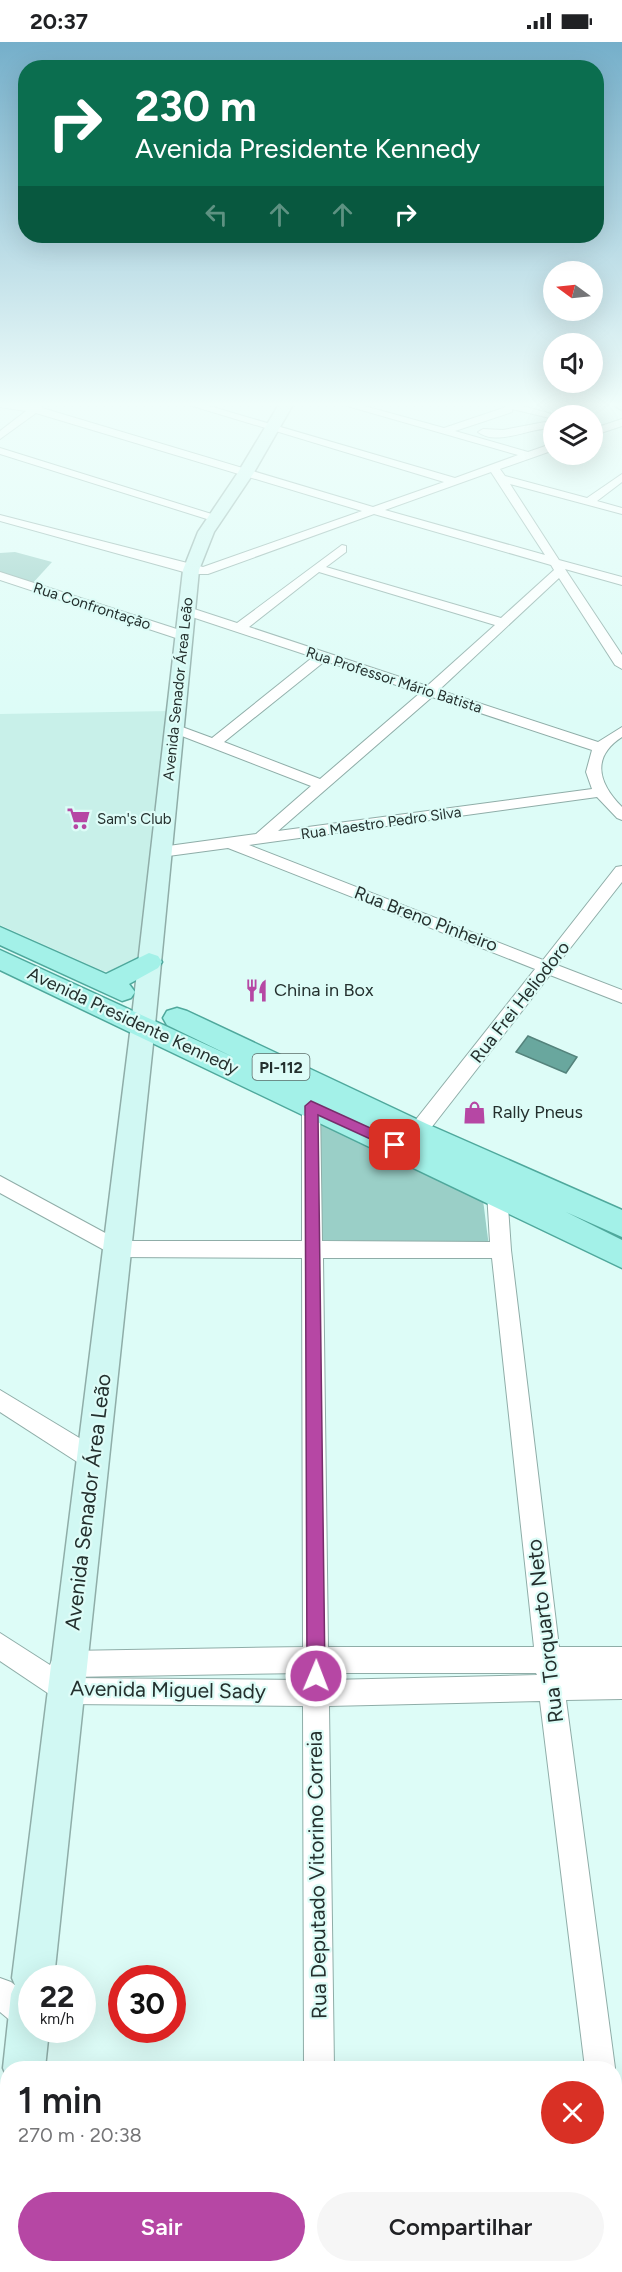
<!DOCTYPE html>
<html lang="pt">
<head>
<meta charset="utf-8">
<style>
  body { margin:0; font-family:Figtree,sans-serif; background:#f6f6f6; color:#202124; height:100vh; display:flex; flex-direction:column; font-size:22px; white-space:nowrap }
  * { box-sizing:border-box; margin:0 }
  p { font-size:20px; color:#757577 }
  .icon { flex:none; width:33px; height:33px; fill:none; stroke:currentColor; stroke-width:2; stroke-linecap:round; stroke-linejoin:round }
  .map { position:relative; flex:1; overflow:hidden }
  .drawer { position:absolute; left:0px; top:2019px; width:622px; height:212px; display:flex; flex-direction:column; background:#fff; border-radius:24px 24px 0 0; box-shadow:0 6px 24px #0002 }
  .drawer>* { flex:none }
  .banner { position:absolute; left:18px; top:18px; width:586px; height:183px; border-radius:24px; box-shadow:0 6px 24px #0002; background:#0b6e4f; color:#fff; overflow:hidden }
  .needle { width:39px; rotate:285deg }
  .buttons { position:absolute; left:543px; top:219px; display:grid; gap:12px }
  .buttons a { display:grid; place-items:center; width:60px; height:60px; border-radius:50%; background:#fff; box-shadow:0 6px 24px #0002; font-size:30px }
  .speed { position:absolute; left:18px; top:1923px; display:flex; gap:12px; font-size:30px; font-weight:700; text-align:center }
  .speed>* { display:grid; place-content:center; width:78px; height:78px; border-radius:50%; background:#fff; box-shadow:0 6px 24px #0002; line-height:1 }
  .speed small { font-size:15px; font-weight:400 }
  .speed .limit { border:9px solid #d22; background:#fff; color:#111 }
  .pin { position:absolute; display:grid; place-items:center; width:51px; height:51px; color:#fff; margin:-26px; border-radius:12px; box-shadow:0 3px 9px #0006 }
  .me { position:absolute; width:66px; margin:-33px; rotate:1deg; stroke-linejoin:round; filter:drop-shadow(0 0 4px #0008) }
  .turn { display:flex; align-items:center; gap:21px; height:126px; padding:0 18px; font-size:27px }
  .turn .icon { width:78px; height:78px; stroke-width:2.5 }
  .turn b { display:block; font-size:42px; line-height:51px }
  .lanes { display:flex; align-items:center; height:57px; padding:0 18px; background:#0003; justify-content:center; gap:30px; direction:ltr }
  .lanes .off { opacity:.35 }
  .round { display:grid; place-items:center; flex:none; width:63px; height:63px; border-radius:32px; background:#f6f6f6 }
  .head { display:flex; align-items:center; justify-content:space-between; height:102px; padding:0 18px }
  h1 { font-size:36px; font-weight:600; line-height:45px }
  .button { display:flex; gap:12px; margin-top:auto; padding:12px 18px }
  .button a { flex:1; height:69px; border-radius:36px; background:#b647a4; color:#fff; font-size:24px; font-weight:600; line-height:69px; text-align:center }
  .button a+a { background:#f6f6f6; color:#202124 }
  .status { display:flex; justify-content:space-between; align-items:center; height:42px; padding:0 30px; background:#fff; direction:ltr }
  .status svg { height:16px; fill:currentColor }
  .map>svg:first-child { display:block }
  .built { fill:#c8f0e9 }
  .green { fill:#9acfc7 }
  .water { fill:#69a79e; stroke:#54837c; stroke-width:1.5 }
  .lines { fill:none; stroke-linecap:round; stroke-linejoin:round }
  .street-casing { stroke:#8fada8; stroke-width:2 }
  .secondary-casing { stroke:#8fada8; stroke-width:3 }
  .primary-casing { stroke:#4fa89c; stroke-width:3 }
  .street { fill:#fff; fill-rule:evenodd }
  .secondary { fill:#d1f8f3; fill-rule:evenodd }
  .primary { fill:#a3f1e8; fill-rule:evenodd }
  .route { fill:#b647a4; stroke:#762e6b; stroke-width:1.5 }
  .labels { text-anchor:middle; stroke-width:4.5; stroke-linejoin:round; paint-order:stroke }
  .far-street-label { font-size:15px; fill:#24302e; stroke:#ddfcf7 }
  .far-poi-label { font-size:15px; fill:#24302e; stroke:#ddfcf7; text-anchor:start }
  .shield { fill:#ddfcf7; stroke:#5c6d6a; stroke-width:1.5 }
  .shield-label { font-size:16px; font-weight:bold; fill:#24302e }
  .street-label { font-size:18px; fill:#24302e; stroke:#ddfcf7 }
  .poi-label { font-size:18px; fill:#24302e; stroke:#ddfcf7; text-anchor:start }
  .near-street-label { font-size:21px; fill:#24302e; stroke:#ddfcf7 }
</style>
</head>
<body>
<div class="status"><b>20:37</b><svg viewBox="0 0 49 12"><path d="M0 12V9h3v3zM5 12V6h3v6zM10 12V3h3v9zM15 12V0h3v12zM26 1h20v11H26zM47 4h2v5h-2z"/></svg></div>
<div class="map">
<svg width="622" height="2230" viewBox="0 0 622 2230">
  <rect width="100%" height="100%" fill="#ddfcf7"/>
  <polygon class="built" points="170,669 141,916 116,931 103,929 0,883 0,672"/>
  <g class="green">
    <polygon points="15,510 52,520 32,542 0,532 0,511"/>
    <polygon points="311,1064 482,1150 489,1205 310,1207"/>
  </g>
  <polygon class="water" points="528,994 577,1015 566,1031 516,1010"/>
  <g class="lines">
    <defs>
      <g id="street">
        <path d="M0,359L33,364L44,361L42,366L373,465L444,440L176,359H192L455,436L518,413L330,359H346L444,386L506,365L491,360L504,359L559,374H554V377L512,367V370L455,389L528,410L554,401V408L500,427L505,434L587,456L622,432V440L597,459L622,466V472L510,442L559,518L622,535V543L565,527L622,613V627L615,623L559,536L439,648L598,700L622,685V695C591,715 598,741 622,765V778L617,776L597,755L249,803L543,918L616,825L622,824V840L557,923L622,948V961L550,933L424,1095L417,1097L410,1095L407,1090L410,1085L535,927L228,806L161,815L153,810L161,805L256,792L311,744L169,689V683L174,682L212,696L313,615L183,572V566H191L237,581L342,503L346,504V510L326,525L501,576L554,528L551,523L374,472L208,532H191L0,479V473L203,525L362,469L36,371L0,397V389L26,369L0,365ZM491,430L545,513L385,468ZM319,530L495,583L427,644L249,585ZM325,619L420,651L320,737L224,700ZM432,655L592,708L586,730L592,747L278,789Z"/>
        <polygon points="622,377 622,384 592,394 592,387"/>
        <path d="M545,380H554V386C531,385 497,405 478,390L483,387L503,388Z"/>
        <polygon points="0,406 218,474 220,476 210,478 0,412"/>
        <polygon points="0,530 189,591 190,594 189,597 179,597 0,538"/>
        <path d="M311,1057L318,1059L320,1064L322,1199L490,1200L487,1150L490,1144L497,1142L504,1144L507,1150L511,1208L559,1605H622V1631H562H622V1657L566,1658L615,2026V2027L585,2026L540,1659L329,1664L334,2026H304L303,1664L64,1662L0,1619V1591L50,1623L53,1616L69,1609L303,1605L302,1216L117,1215L0,1151V1134L120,1199H302V1064L304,1059ZM323,1216H492L534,1605H328ZM303,1631V1638L67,1636L69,1635ZM329,1631H536L537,1633L329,1638Z"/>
        <polygon points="0,1348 101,1409 105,1417 101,1425 93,1428 85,1425 0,1370"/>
        <polygon points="0,1936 11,1940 32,1957 33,1988 29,1989 18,1985 0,1970"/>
        <polygon points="615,2147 622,2150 622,2230 606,2230 605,2223 615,2223"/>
        <rect x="304" y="2223" width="34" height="7"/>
      </g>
      <g id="secondary">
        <polygon points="281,359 295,359 253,432 214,490 199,528 155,983 54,1936 32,1936 32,1988 49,1988 45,2026 8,2026 8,2038 3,2026 11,1952 15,1943 12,1936 131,983 183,528 198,490 237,432"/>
        <polygon points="607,359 622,359 622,368"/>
        <polygon points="8,2158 8,2223 26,2223 25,2230 0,2230 0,2162"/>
      </g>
      <g id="primary">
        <polygon points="0,885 106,932 149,911 158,914 162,920 158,926 129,942 135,950 131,956 122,959 0,903"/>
        <polygon points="0,908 233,1015 167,983 163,976 167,969 177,966 187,969 427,1082 622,1168 622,1195 566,1170 622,1198 622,1226 0,928"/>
      </g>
    </defs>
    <use href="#street" class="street-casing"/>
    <use href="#secondary" class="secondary-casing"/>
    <use href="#primary" class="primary-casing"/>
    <use href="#street" class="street"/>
    <use href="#secondary" class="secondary"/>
    <use href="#primary" class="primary"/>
  </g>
  <linearGradient id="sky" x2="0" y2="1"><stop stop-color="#75afca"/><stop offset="0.54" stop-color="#f0fefb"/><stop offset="1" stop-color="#f0fefb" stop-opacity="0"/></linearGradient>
  <rect width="622" height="671" fill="url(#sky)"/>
  <polygon class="route" points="311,1059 399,1099 401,1103 399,1106 390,1106 318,1073 325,1634 323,1641 316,1643 310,1641 307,1634 305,1064"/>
  <defs>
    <symbol id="supermarket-bare" viewBox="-9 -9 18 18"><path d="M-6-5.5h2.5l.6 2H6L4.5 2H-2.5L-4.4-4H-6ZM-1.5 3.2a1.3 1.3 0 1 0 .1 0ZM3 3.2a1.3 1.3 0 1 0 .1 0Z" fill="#b647a4" stroke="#ddfcf7" stroke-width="2.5" paint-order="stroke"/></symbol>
    <symbol id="restaurant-bare" viewBox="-9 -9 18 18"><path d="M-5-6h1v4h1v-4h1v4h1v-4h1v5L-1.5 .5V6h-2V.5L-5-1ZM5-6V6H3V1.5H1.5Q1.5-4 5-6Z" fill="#b647a4" stroke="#ddfcf7" stroke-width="2.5" paint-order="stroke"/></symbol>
    <symbol id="shop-bare" viewBox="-9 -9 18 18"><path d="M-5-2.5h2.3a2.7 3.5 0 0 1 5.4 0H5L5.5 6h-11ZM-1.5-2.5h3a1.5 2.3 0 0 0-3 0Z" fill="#b647a4" stroke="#ddfcf7" stroke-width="2.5" paint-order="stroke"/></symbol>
  </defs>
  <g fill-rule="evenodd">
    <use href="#supermarket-bare" x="62" y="760" width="33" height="33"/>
    <use href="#restaurant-bare" x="240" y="932" width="33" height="33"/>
    <use href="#shop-bare" x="458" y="1054" width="33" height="33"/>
  </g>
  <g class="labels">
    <g class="far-street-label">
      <text transform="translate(92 564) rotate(18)" y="5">Rua Confrontação</text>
      <text transform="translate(394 638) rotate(18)" y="5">Rua Professor Mário Batista</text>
      <text transform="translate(178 647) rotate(-84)" y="5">Avenida Senador Área Leão</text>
      <text transform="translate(381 781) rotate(-8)" y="5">Rua Maestro Pedro Silva</text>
    </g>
    <g class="far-poi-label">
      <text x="97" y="782">Sam's Club</text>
    </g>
    <rect class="shield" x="252.5" y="1012" width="57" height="26" rx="4.5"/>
    <g class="shield-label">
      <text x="281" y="1031">PI-112</text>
    </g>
    <g class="street-label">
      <text transform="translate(426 877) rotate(21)" y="6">Rua Breno Pinheiro</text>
      <text transform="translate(520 960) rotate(-52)" y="6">Rua Frei Heliodoro</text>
      <text transform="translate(133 979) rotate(25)" y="6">Avenida Presidente Kennedy</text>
    </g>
    <g class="poi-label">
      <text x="274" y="954">China in Box</text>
      <text x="492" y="1076">Rally Pneus</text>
    </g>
    <g class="near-street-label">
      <text transform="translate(88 1460) rotate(-83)" y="7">Avenida Senador Área Leão</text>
      <text transform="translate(545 1589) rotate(-97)" y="7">Rua Torquarto Neto</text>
      <text transform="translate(168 1648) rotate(1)" y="7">Avenida Miguel Sady</text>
      <text transform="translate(317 1833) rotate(-91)" y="7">Rua Deputado Vitorino Correia</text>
    </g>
  </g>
</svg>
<div class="buttons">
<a><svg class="needle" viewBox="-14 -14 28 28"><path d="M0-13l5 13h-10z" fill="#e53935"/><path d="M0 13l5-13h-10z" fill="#757577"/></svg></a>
<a><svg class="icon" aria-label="sound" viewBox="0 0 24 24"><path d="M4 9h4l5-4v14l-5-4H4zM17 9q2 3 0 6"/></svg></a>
<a><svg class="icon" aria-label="layers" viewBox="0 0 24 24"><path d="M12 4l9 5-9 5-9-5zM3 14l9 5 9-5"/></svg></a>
</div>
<div class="speed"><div>22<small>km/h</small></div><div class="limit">30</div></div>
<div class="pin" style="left:395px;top:1103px;background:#d93025"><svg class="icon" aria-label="arrive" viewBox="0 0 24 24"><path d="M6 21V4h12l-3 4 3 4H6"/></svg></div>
<svg class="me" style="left:316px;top:1634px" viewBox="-20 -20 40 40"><circle r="17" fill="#b647a4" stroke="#fff" stroke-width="3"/><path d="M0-11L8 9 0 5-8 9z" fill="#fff"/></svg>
<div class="banner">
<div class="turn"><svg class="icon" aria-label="right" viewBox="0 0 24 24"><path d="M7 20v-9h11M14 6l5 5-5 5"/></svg><div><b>230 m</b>Avenida Presidente Kennedy</div></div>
<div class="lanes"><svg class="icon off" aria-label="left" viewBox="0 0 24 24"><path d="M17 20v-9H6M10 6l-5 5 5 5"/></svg><svg class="icon off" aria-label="ahead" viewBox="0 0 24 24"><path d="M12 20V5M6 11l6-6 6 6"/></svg><svg class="icon off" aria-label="ahead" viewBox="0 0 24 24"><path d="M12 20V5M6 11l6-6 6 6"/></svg><svg class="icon" aria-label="right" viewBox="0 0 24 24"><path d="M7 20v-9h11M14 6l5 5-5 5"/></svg></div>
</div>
<section class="drawer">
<div class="head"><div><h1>1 min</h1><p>270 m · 20:38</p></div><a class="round" style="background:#d93025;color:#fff"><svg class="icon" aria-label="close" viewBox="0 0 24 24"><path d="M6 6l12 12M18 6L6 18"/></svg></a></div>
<div class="button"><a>Sair</a><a>Compartilhar</a></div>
</section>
</div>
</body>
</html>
